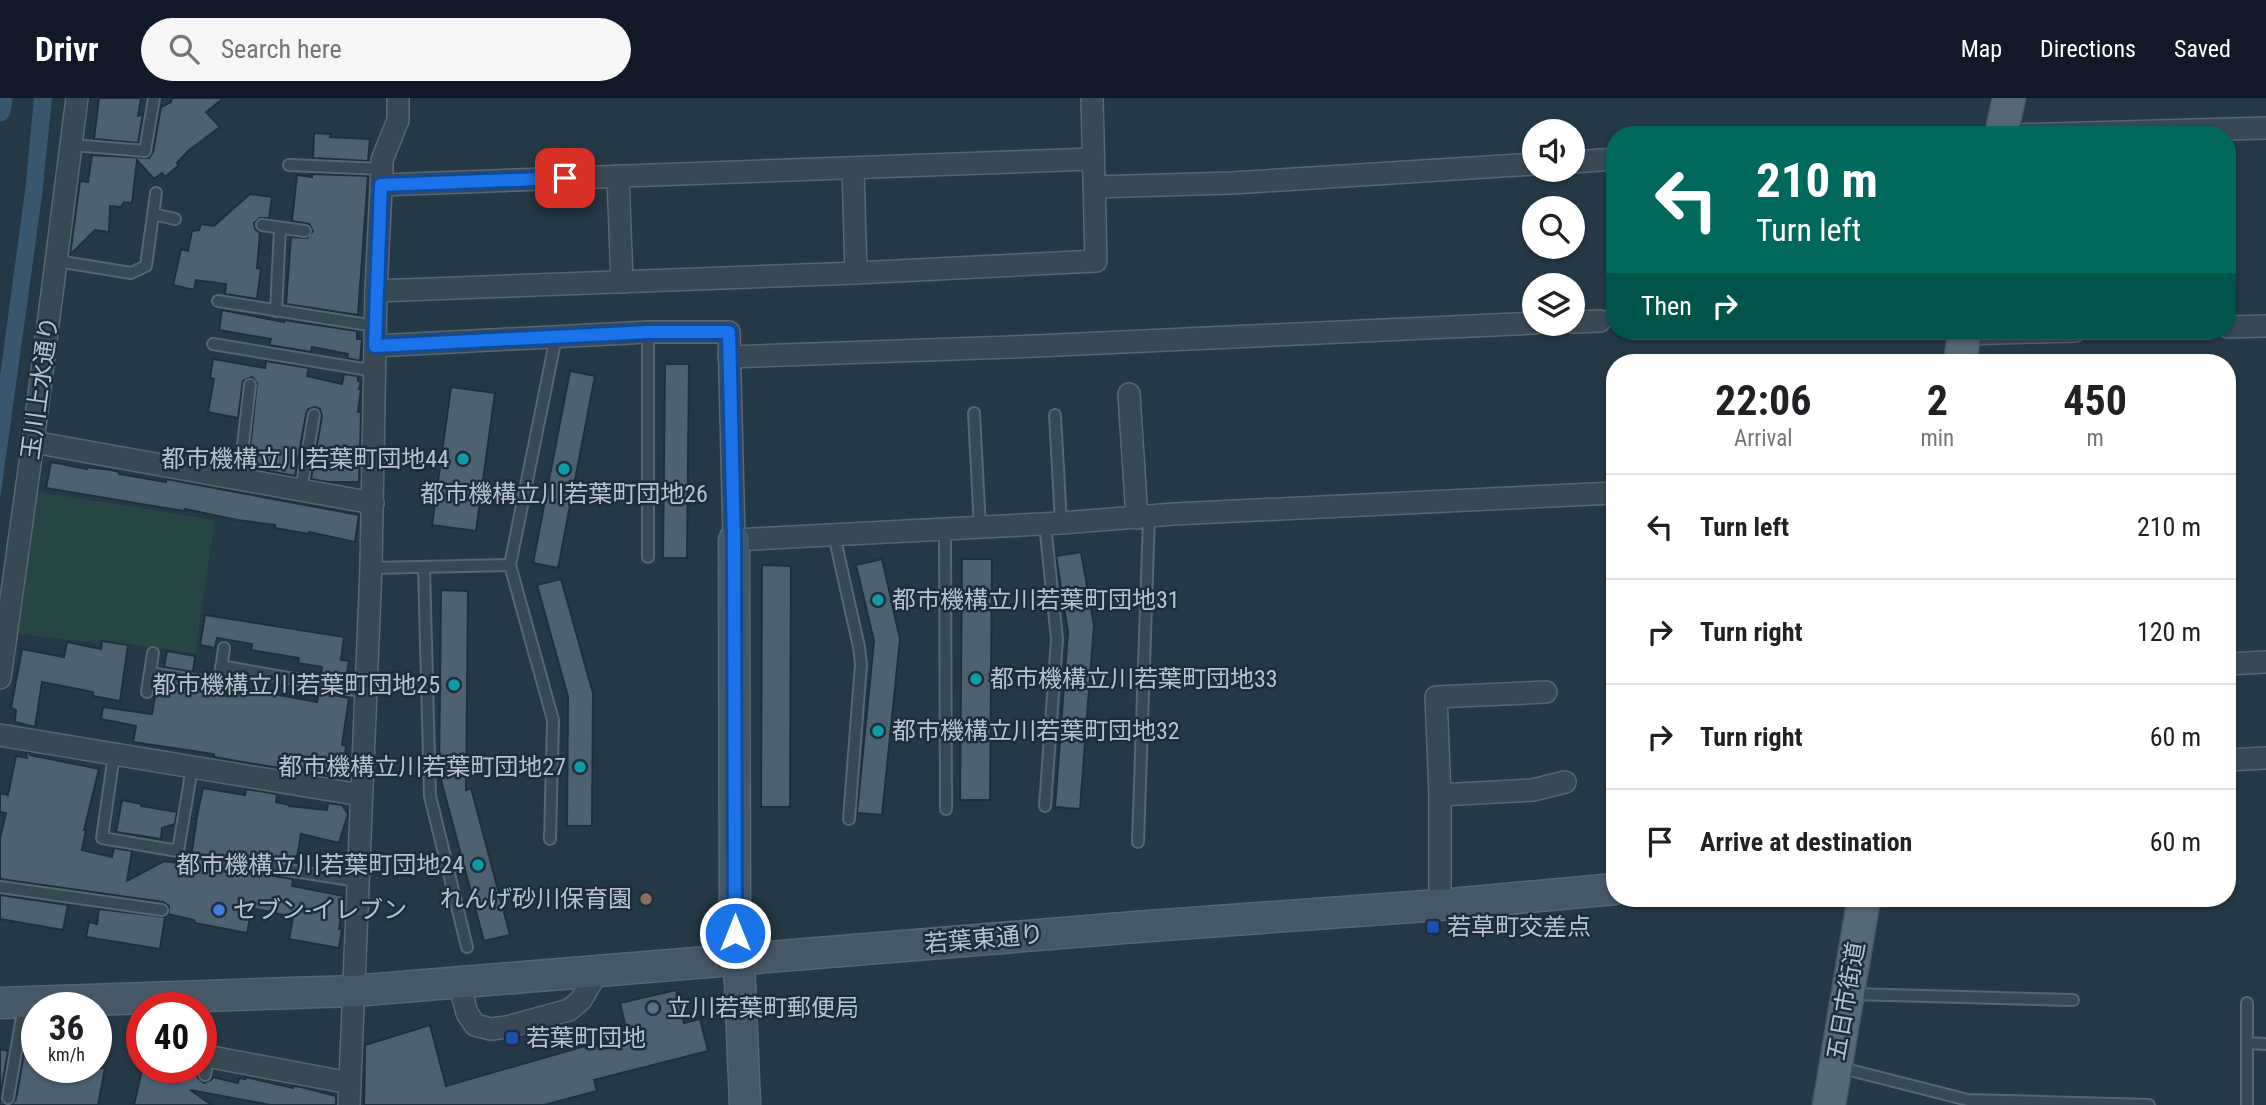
<!DOCTYPE html>
<html lang="en">
<head>
<meta charset="utf-8">
<style>
  body { margin:0; font-family:"Roboto Condensed","Noto Sans JP",sans-serif; background:#f6f6f6; color:#202124; height:100vh; display:flex; flex-direction:column; font-size:26px; white-space:nowrap }
  * { box-sizing:border-box; margin:0 }
  p { font-size:23px; color:#757577 }
  .icon { flex:none; width:38px; height:38px; fill:none; stroke:currentColor; stroke-width:2; stroke-linecap:round; stroke-linejoin:round }
  .map { position:relative; flex:1; overflow:hidden }
  .details { position:absolute; left:1606px; top:256px; width:630px; height:553px; display:flex; flex-direction:column; background:#fff; border-radius:28px; box-shadow:0 2px 5px #0004 }
  .details>* { flex:none }
  .guide { position:absolute; left:1606px; top:28px; width:630px; height:214px; border-radius:28px; box-shadow:0 2px 5px #0004; background:#00695c; color:#fff; overflow:hidden }
  .tools { position:absolute; left:1522px; top:21px; display:grid; gap:14px }
  .tools a { display:grid; place-items:center; width:63px; height:63px; border-radius:50%; background:#fff; box-shadow:0 2px 5px #0004; font-size:35px }
  .speed { position:absolute; left:21px; top:894px; display:flex; gap:14px; font-size:35px; font-weight:700; text-align:center }
  .speed>* { display:grid; place-content:center; width:91px; height:91px; border-radius:50%; background:#fff; box-shadow:0 2px 5px #0004; line-height:1 }
  .speed small { font-size:18px; font-weight:400 }
  .speed .limit { border:10px solid #d22; background:#fff; color:#111 }
  .pin { position:absolute; display:grid; place-items:center; width:60px; height:60px; color:#fff; margin:-30px; border-radius:14px; box-shadow:0 4px 10px #0006 }
  .me { position:absolute; width:77px; margin:-38px; rotate:0deg; stroke-linejoin:round; filter:drop-shadow(0 0 5px #0008) }
  .turn { display:flex; align-items:center; gap:24px; height:147px; padding:0 35px; font-size:32px }
  .turn .icon { width:91px; height:91px; stroke-width:2.5 }
  .turn b { display:block; font-size:49px; line-height:60px }
  .then { display:flex; align-items:center; height:66px; padding:0 35px; background:#0003; gap:14px; font-size:26px }
  .eta { display:flex; justify-content:space-evenly; align-items:center; height:119px; text-align:center }
  .eta b { font-size:42px; font-weight:700; line-height:49px }
  ul { padding:0; list-style:none }
  li { display:flex; align-items:center; gap:21px; height:105px; padding:0 35px; border-top:2px solid #e0e0e0 }
  li div { flex:1 }
  li b { display:block; font-size:26px }
  li em { font-style:normal }
  header { display:flex; align-items:center; gap:42px; box-sizing:border-box; height:98px; padding:0 35px; background:#111827; color:#fff }
  header strong { font-size:33px }
  nav { display:flex; gap:38px; margin-inline-start:auto; font-size:24px }
  .search { width:490px; height:63px; background:#f6f6f6; display:flex; align-items:center; gap:18px; box-sizing:border-box; padding:0 24px; border-radius:38px; color:#757577; font-size:26px }
  .map>svg:first-child { display:block }
  .green { fill:#264645 }
  .water { fill:#36576e }
  .lines { fill:none; stroke-linecap:round; stroke-linejoin:round }
  .canal { stroke:#36576e; stroke-width:21 }
  .building { fill:#4d6171; stroke:#1f303c; stroke-width:2 }
  .lane-casing { stroke:#576672; stroke-width:14 }
  .street-casing { stroke:#576672; stroke-width:24 }
  .secondary-casing { stroke:#576672; stroke-width:33 }
  .primary-casing { stroke:#455561; stroke-width:35 }
  .lane { stroke:#394954; stroke-width:10 }
  .street { stroke:#394954; stroke-width:21 }
  .secondary { stroke:#465868; stroke-width:30 }
  .primary { stroke:#576875; stroke-width:32 }
  .route-casing { stroke:#114b97; stroke-width:18 }
  .route { stroke:#1a73e8; stroke-width:12 }
  .culture-dot { fill:#0f9aa8; stroke:#1d2e3a; stroke-width:2.5 }
  .education-dot { fill:#8d6e63; stroke:#1d2e3a; stroke-width:2.5 }
  .shop-dot { fill:#3f7fe0; stroke:#1d2e3a; stroke-width:2.5 }
  .transit-dot { fill:#1a4fb4; stroke:#1d2e3a; stroke-width:2.5 }
  .service-dot { fill:#5c6f8a; stroke:#1d2e3a; stroke-width:2.5 }
  .labels { text-anchor:middle; stroke-width:5; stroke-linejoin:round; paint-order:stroke }
  .street-label { font-size:24px; fill:#b6c3ce; stroke:#1d2e3a }
  .poi-label { font-size:24px; fill:#b6c3ce; stroke:#1d2e3a; text-anchor:start }
</style>
</head>
<body>
<header>
<strong>Drivr</strong>
<div class="search"><svg class="icon" aria-label="search" viewBox="0 0 24 24"><circle cx="10" cy="10" r="6"/><path d="M15 15l6 6"/></svg>Search here</div>
<nav><a>Map</a><a>Directions</a><a>Saved</a></nav>
</header>
<div class="map">
<svg width="2266" height="1007" viewBox="0 0 2266 1007">
  <rect width="100%" height="100%" fill="#243845"/>
  <polygon class="green" points="33,393 215,422 195,555 99,542 97,545 12,535"/>
  <polygon class="water" points="34,0 52,0 42,98 0,402 0,278 25,93"/>
  <g class="lines">
    <polyline class="canal" points="0,13 2,0"/>
  </g>
  <g class="building">
    <polygon points="99,0 141,0 138,18 143,16 138,45 94,41"/>
    <polygon points="172,0 224,0 206,14 220,29 188,53 177,65 179,67 165,79 162,75 154,81 137,62 132,105 124,104 121,109 110,108 109,134 95,132 70,157 80,83 88,84 92,57 149,60 153,54 161,9 171,4"/>
    <polygon points="314,35 331,36 330,39 370,41 368,63 313,60"/>
    <polygon points="312,76 368,78 358,217 286,206 291,139 307,140 313,133 309,126 292,123 297,77 312,79"/>
    <polygon points="250,96 272,99 269,120 260,120 254,125 255,131 260,135 257,170 261,171 257,201 225,196 226,186 196,182 194,192 173,187 181,151 188,153 192,133 199,132 201,126 214,128"/>
    <polygon points="222,212 284,224 284,222 357,233 357,241 362,241 360,263 347,260 348,256 312,249 311,254 269,247 271,241 219,232"/>
    <polygon points="213,261 265,270 266,263 309,270 307,278 342,286 344,276 358,278 358,283 361,284 359,291 361,291 358,314 361,314 359,384 328,384 311,381 322,318 320,311 315,309 308,311 306,316 295,378 248,369 257,285 252,279 243,283 238,320 208,314 214,281 210,280"/>
    <polygon points="665,266 689,266 687,460 663,460"/>
    <polygon points="570,273 595,278 558,470 533,465"/>
    <polygon points="451,289 495,295 476,433 432,427"/>
    <polygon points="51,364 87,371 87,369 111,372 119,374 119,376 166,384 166,381 359,417 355,444 309,434 309,436 275,430 275,427 237,422 185,411 185,413 165,410 46,390"/>
    <polygon points="1081,454 1094,527 1080,711 1055,709 1068,534 1056,458"/>
    <polygon points="882,461 900,541 882,717 857,715 874,543 856,467"/>
    <polygon points="962,461 992,461 990,702 960,702"/>
    <polygon points="762,467 791,468 790,709 761,709"/>
    <polygon points="561,481 593,595 592,728 567,728 568,599 537,487"/>
    <polygon points="441,492 468,493 466,692 471,690 510,837 484,843 441,682 439,682"/>
    <polygon points="205,517 344,539 341,562 349,563 346,582 321,578 322,569 298,565 299,560 251,552 252,546 217,540 215,550 200,547"/>
    <polygon points="102,543 128,547 120,603 93,598 93,594 42,584 35,629 15,624 16,612 11,610 22,551 64,559 67,544 101,551"/>
    <polygon points="167,553 195,558 193,574 164,569"/>
    <polygon points="162,585 227,598 228,591 256,595 257,593 317,604 319,594 349,600 342,647 346,648 342,681 214,659 214,656 133,644 136,628 101,621 103,609 152,616 156,592 161,593"/>
    <polygon points="26,655 31,655 30,657 99,671 84,732 86,732 82,752 112,759 114,750 132,753 127,783 164,763 190,767 197,719 191,721 192,717 197,718 203,690 245,697 246,691 277,696 276,704 289,707 289,708 327,712 328,705 342,707 348,716 339,745 301,736 296,765 273,762 267,769 268,773 273,778 293,781 292,788 344,798 339,831 342,831 339,850 289,841 293,819 252,810 247,835 195,825 194,822 168,816 169,808 163,804 0,781 0,740 6,715 0,714 0,695 8,697 16,658 27,660"/>
    <polygon points="122,702 141,706 141,708 177,714 175,726 162,730 161,741 116,734"/>
    <polygon points="0,797 68,807 63,832 0,821"/>
    <polygon points="99,811 165,819 160,851 86,839 89,824 97,826"/>
    <polygon points="676,892 684,925 700,921 708,953 594,982 597,993 544,1007 364,1007 365,947 430,927 446,988 585,948 586,950 628,939 620,905"/>
    <polygon points="0,951 8,953 0,999 1,1003 5,1007 0,1007"/>
    <polygon points="24,956 37,958 37,970 105,970 98,1007 11,1007 16,1001"/>
    <polygon points="179,970 194,970 194,974 197,975 198,980 204,985 211,982 213,979 238,985 239,980 245,981 245,979 293,990 293,988 301,989 336,998 336,1007 271,1007 190,992 212,1007 134,1007 142,972 166,976 177,984"/>
  </g>
  <g class="lines">
    <defs>
      <g id="lane">
        <polyline points="72,47 145,53 154,0"/>
        <polyline points="289,67 382,71"/>
        <polyline points="153,116 175,121"/>
        <polyline points="262,127 305,133"/>
        <polyline points="57,163 131,175 146,168 156,95"/>
        <polyline points="218,203 375,228"/>
        <polyline points="276,213 280,130"/>
        <polyline points="648,234 648,459"/>
        <polyline points="213,246 375,273"/>
        <polyline points="974,315 980,430"/>
        <polyline points="1055,317 1061,425"/>
        <polyline points="239,381 250,287"/>
        <polyline points="301,392 314,317"/>
        <polyline points="945,431 946,711"/>
        <polyline points="834,437 859,549 861,566 849,721"/>
        <polyline points="371,470 510,467"/>
        <polyline points="424,470 430,698 467,849"/>
        <polyline points="221,568 366,594"/>
        <polyline points="150,575 219,586 224,550"/>
        <polyline points="147,594 153,555"/>
        <polyline points="114,657 102,740 178,753 192,670"/>
        <polyline points="1045,708 1057,541 1045,426"/>
        <polyline points="550,741 553,622 510,467 556,239"/>
        <polyline points="1138,744 1149,419"/>
        <polyline points="275,770 357,783"/>
        <polyline points="0,789 162,812"/>
        <polyline points="1852,896 2073,902"/>
        <polyline points="2247,905 2247,1007"/>
        <polyline points="2247,945 2266,946"/>
        <polyline points="1838,969 1968,1002 2149,1007"/>
        <polyline points="205,977 208,959"/>
        <polyline points="8,1000 24,907"/>
      </g>
      <g id="street">
        <polyline points="2011,37 2266,30"/>
        <polyline points="1573,64 1615,61"/>
        <polyline points="853,70 856,175"/>
        <polyline points="618,78 622,184"/>
        <polyline points="381,87 1093,61"/>
        <polyline points="1094,89 1232,85 1535,66"/>
        <polyline points="376,193 856,175 1096,163 1092,0"/>
        <polyline points="1573,224 1600,223"/>
        <polyline points="2228,229 2266,228"/>
        <polyline points="1965,236 2075,233"/>
        <polyline points="375,248 648,234 729,234 734,442 1061,425 1174,416 1615,395"/>
        <polyline points="729,259 1036,248 1535,225"/>
        <polyline points="1129,296 1137,420"/>
        <polyline points="33,344 373,405"/>
        <polyline points="2228,566 2266,564"/>
        <polyline points="0,580 33,344 77,0"/>
        <polyline points="0,637 361,697"/>
        <polyline points="2228,662 2266,660"/>
        <polyline points="1440,697 1533,692 1565,684"/>
        <polyline points="1440,807 1440,697 1436,599 1546,594"/>
        <polyline points="459,885 467,915 475,927 491,931 507,929 569,912 581,902 598,873"/>
        <polyline points="201,957 350,985"/>
        <polyline points="349,1007 371,470 376,193 382,71 382,62 398,22 398,0"/>
      </g>
      <g id="secondary">
        <polyline points="734,442 735,835 739,861 745,1007"/>
        <polyline points="0,905 353,893 1136,829 1440,807 1615,791"/>
      </g>
      <g id="primary">
        <polyline points="2001,37 2009,0"/>
        <polyline points="1960,264 1965,233"/>
        <polyline points="1829,1007 1864,800"/>
      </g>
    </defs>
    <use href="#lane" class="lane-casing"/>
    <use href="#street" class="street-casing"/>
    <use href="#secondary" class="secondary-casing"/>
    <use href="#primary" class="primary-casing"/>
    <use href="#lane" class="lane"/>
    <use href="#street" class="street"/>
    <use href="#secondary" class="secondary"/>
    <use href="#primary" class="primary"/>
  </g>
  <g class="lines">
    <defs>
      <polyline id="route" points="565,80 381,87 375,248 648,234 729,234 734,442 735,835"/>
    </defs>
    <use href="#route" class="route-casing"/>
    <use href="#route" class="route"/>
  </g>
  <g class="culture-dot">
    <circle cx="463" cy="361" r="7"/>
    <circle cx="564" cy="371" r="7"/>
    <circle cx="878" cy="502" r="7"/>
    <circle cx="976" cy="581" r="7"/>
    <circle cx="454" cy="587" r="7"/>
    <circle cx="878" cy="633" r="7"/>
    <circle cx="580" cy="669" r="7"/>
    <circle cx="478" cy="767" r="7"/>
  </g>
  <circle class="education-dot" cx="646" cy="801" r="7"/>
  <circle class="shop-dot" cx="219" cy="812" r="7"/>
  <g class="transit-dot">
    <rect x="1426" y="822" width="14" height="14" rx="3.5"/>
    <rect x="505" y="933" width="14" height="14" rx="3.5"/>
  </g>
  <circle class="service-dot" cx="653" cy="910" r="7"/>
  <g class="labels">
    <g class="street-label">
      <text transform="translate(40 290) rotate(-82)" y="8">玉川上水通り</text>
      <text transform="translate(984 841) rotate(-5)" y="8">若葉東通り</text>
      <text transform="translate(1846 903) rotate(-80)" y="8">五日市街道</text>
    </g>
    <g class="poi-label">
      <text x="449" y="369" text-anchor="end">都市機構立川若葉町団地44</text>
      <text x="564" y="404" text-anchor="middle">都市機構立川若葉町団地26</text>
      <text x="892" y="510">都市機構立川若葉町団地31</text>
      <text x="990" y="589">都市機構立川若葉町団地33</text>
      <text x="440" y="595" text-anchor="end">都市機構立川若葉町団地25</text>
      <text x="892" y="641">都市機構立川若葉町団地32</text>
      <text x="566" y="677" text-anchor="end">都市機構立川若葉町団地27</text>
      <text x="464" y="775" text-anchor="end">都市機構立川若葉町団地24</text>
      <text x="632" y="809" text-anchor="end">れんげ砂川保育園</text>
      <text x="233" y="820">セブン-イレブン</text>
      <text x="1447" y="837">若草町交差点</text>
      <text x="667" y="918">立川若葉町郵便局</text>
      <text x="526" y="948">若葉町団地</text>
    </g>
  </g>
</svg>
<div class="tools">
<a><svg class="icon" aria-label="sound" viewBox="0 0 24 24"><path d="M4 9h4l5-4v14l-5-4H4zM17 9q2 3 0 6"/></svg></a>
<a><svg class="icon" aria-label="search" viewBox="0 0 24 24"><circle cx="10" cy="10" r="6"/><path d="M15 15l6 6"/></svg></a>
<a><svg class="icon" aria-label="layers" viewBox="0 0 24 24"><path d="M12 4l9 5-9 5-9-5zM3 14l9 5 9-5"/></svg></a>
</div>
<div class="speed"><div>36<small>km/h</small></div><div class="limit">40</div></div>
<div class="pin" style="left:565px;top:80px;background:#d93025"><svg class="icon" aria-label="arrive" viewBox="0 0 24 24"><path d="M6 21V4h12l-3 4 3 4H6"/></svg></div>
<svg class="me" style="left:735px;top:835px" viewBox="-20 -20 40 40"><circle r="17" fill="#1a73e8" stroke="#fff" stroke-width="3"/><path d="M0-11L8 9 0 5-8 9z" fill="#fff"/></svg>
<div class="guide">
<div class="turn"><svg class="icon" aria-label="left" viewBox="0 0 24 24"><path d="M17 20v-9H6M10 6l-5 5 5 5"/></svg><div><b>210 m</b>Turn left</div></div>
<div class="then">Then<svg class="icon" aria-label="right" viewBox="0 0 24 24"><path d="M7 20v-9h11M14 6l5 5-5 5"/></svg></div>
</div>
<section class="details">
<div class="eta">
<div><b>22:06</b><p>Arrival</p></div>
<div><b>2</b><p>min</p></div>
<div><b>450</b><p>m</p></div>
</div>
<ul>
<li><svg class="icon" aria-label="left" viewBox="0 0 24 24"><path d="M17 20v-9H6M10 6l-5 5 5 5"/></svg><div><b>Turn left</b></div><em>210 m</em></li>
<li><svg class="icon" aria-label="right" viewBox="0 0 24 24"><path d="M7 20v-9h11M14 6l5 5-5 5"/></svg><div><b>Turn right</b></div><em>120 m</em></li>
<li><svg class="icon" aria-label="right" viewBox="0 0 24 24"><path d="M7 20v-9h11M14 6l5 5-5 5"/></svg><div><b>Turn right</b></div><em>60 m</em></li>
<li><svg class="icon" aria-label="arrive" viewBox="0 0 24 24"><path d="M6 21V4h12l-3 4 3 4H6"/></svg><div><b>Arrive at destination</b></div><em>60 m</em></li>
</ul>
</section>
</div>
</body>
</html>
